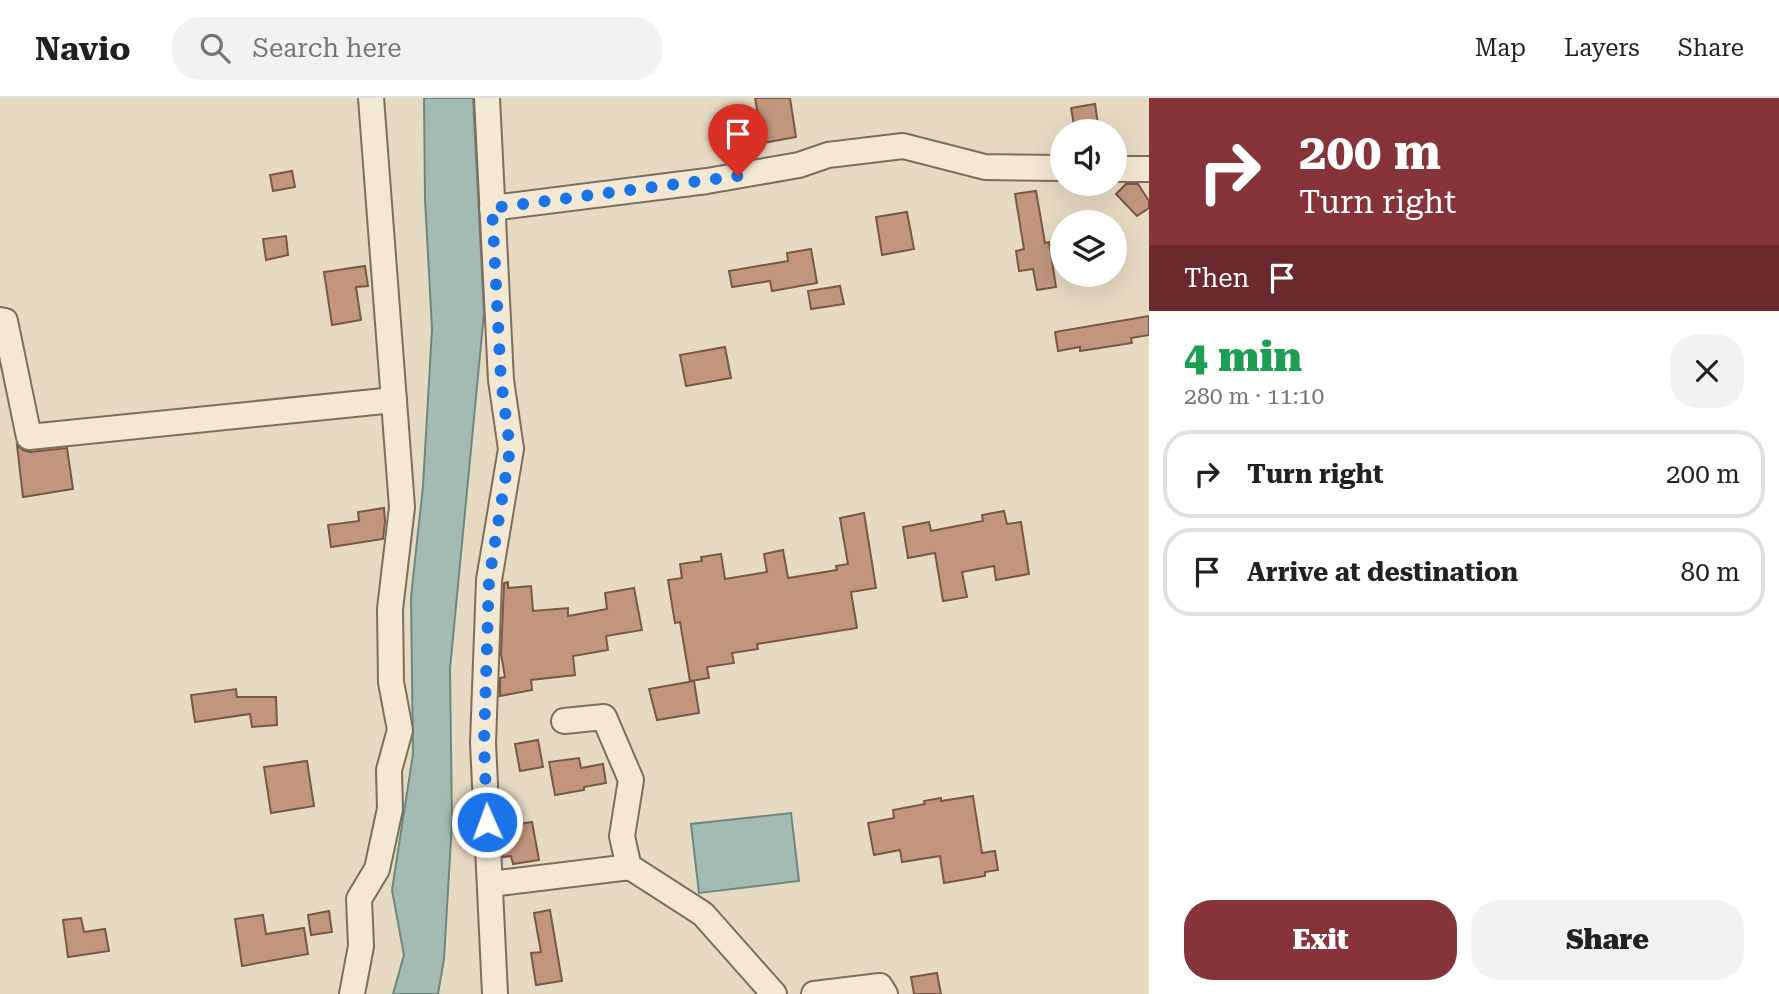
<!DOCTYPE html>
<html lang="en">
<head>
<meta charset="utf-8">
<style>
  body { margin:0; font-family:"Roboto Serif",serif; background:#f2f2f2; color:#202124; height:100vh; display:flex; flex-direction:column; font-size:26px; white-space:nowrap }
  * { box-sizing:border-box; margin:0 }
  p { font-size:23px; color:#757577 }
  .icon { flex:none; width:38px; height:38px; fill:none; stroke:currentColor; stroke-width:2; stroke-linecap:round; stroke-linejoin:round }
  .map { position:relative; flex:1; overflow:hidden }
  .details { display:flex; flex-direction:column; background:#fff; width:630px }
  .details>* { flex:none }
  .hud { background:#863439; color:#fff; overflow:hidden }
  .fabs { position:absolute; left:1050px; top:21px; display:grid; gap:14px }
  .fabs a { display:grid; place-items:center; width:77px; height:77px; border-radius:50%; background:#fff; box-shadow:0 7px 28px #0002; font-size:35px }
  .pin { position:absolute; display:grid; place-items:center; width:60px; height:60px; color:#fff; margin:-72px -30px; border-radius:50% 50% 50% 0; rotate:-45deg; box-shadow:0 0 7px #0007 }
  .pin .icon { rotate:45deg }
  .me { position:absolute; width:77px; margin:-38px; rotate:358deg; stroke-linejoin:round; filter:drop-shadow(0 0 5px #0008) }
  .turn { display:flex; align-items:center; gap:24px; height:147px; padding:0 35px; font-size:32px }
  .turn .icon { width:91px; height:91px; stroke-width:2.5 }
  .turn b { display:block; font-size:49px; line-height:60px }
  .then { display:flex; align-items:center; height:66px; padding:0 35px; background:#0003; gap:14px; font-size:26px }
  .round { display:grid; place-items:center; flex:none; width:74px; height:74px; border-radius:28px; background:#f2f2f2 }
  .head { display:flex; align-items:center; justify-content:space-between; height:119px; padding:0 35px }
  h1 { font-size:42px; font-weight:800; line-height:52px; color:#1e9e55 }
  .button { display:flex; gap:14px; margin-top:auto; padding:14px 35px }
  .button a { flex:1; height:80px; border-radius:28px; background:#863439; color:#fff; font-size:28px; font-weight:800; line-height:80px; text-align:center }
  .button a+a { background:#f2f2f2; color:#202124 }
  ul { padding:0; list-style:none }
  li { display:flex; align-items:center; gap:21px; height:88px; margin:0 14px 10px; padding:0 21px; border:4px solid #e0e0e0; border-radius:28px }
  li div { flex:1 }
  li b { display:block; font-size:26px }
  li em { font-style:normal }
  header { display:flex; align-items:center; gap:42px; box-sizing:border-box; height:98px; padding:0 35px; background:#fff; border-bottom:2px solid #e0e0e0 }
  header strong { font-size:33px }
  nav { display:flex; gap:38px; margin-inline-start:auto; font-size:24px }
  .search { width:490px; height:63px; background:#f2f2f2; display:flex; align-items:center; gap:18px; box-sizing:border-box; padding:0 24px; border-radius:28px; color:#757577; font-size:26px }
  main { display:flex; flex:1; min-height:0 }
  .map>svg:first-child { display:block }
  .water { fill:#a4bbb3; stroke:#6d877f; stroke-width:2 }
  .building { fill:#c1967d; stroke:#7b5745; stroke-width:2 }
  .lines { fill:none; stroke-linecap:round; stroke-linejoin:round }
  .street-casing { stroke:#7f6d5c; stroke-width:28 }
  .street { stroke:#f3e8d4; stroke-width:24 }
  .route { stroke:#1a73e8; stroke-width:12; stroke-dasharray:0 21.6 }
</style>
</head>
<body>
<header>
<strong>Navio</strong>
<div class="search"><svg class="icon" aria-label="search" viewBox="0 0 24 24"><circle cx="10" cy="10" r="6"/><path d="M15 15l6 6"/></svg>Search here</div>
<nav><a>Map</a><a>Layers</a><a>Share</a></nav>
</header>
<main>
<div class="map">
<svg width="1149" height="896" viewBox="0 0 1149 896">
  <rect width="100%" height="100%" fill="#e7dac3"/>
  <g class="water">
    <polygon points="424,0 473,0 484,215 450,571 452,724 444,861 438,896 393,896 404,857 392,792 413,656 411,499 423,388 432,231 425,101"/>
    <polygon points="791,715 799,783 699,795 691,726"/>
  </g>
  <g class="building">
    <polygon points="755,0 790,0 796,39 763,45"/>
    <polygon points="1095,6 1099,33 1075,33 1071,10"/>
    <polygon points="292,73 295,89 273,93 270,77"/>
    <polygon points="1126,86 1138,86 1149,103 1149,110 1137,118 1116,96"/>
    <polygon points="1036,93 1045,145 1049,144 1056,189 1037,192 1033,171 1019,173 1016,153 1024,151 1015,96"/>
    <polygon points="907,114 914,151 882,157 876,119"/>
    <polygon points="286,138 288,157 266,162 263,141"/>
    <polygon points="811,151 817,185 772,193 770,183 732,189 729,173 788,163 787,155"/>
    <polygon points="365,168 368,188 356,189 361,222 332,227 324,174"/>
    <polygon points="840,188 844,206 811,211 808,193"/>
    <polygon points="1149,218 1149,237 1131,240 1132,245 1080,253 1080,249 1058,253 1055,234"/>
    <polygon points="725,249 731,280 686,288 680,257"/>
    <polygon points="17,347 23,352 30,354 67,350 73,391 23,399"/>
    <polygon points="384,410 385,423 383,441 331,449 328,427 359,423 358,414"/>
    <polygon points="1004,413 1007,426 1021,424 1029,476 996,482 994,468 962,474 967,499 943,503 935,455 908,460 903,429 929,424 931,433 983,423 982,417"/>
    <polygon points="864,415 876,490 851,494 857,530 757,546 758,551 732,555 734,565 707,569 709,580 690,583 680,524 675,525 668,482 682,480 680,466 702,463 701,459 721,456 725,481 767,474 764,456 783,452 788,480 837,472 836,468 848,466 840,420"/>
    <polygon points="508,484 508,490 531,488 533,513 568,510 568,518 607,511 605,495 634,490 642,532 606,538 608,552 573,558 575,577 531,582 532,592 500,598 500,580 505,579 501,556 504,485"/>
    <polygon points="694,583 699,615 657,622 649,591"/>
    <polygon points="236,591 237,599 276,599 277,627 252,629 250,616 195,624 191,597"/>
    <polygon points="538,642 543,669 520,673 515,646"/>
    <polygon points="579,660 581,670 603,666 606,685 584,689 584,692 555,697 549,664"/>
    <polygon points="307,663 314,708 271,715 264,669"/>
    <polygon points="973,698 982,755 995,753 998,772 985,774 985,778 944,785 940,758 902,764 900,752 874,757 868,725 894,720 893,712 925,706 924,703 941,700 941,703"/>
    <polygon points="532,724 539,762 513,766 511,758 503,759 502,729"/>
    <polygon points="550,812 562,883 536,887 531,855 541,854 534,815"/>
    <polygon points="329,813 332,834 311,837 308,817"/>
    <polygon points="263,817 266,836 304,830 308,856 242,868 235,821"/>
    <polygon points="81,820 84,834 105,831 109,853 68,859 63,822"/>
    <polygon points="937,875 941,896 914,896 911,879"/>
  </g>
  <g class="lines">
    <defs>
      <g id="street">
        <polyline points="487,0 501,282 511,351 489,482 483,645 495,896"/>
        <polyline points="1115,71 1149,71"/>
        <polyline points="492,110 707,83 799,67 828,57 903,48 985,69 1062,70"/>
        <polyline points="0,222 5,223 29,339 394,302"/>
        <polyline points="564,623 604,619 631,682 622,738 629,770"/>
        <polyline points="490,786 630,769 703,816 774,896"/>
        <polyline points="352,896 361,848 359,801 377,771 390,711 389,672 400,632 391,584 390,511 402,409 371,0"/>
        <polyline points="814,896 880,888 885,896"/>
      </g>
    </defs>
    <use href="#street" class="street-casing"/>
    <use href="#street" class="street"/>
  </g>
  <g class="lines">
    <polyline class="route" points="487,724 484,645 489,482 510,351 501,282 492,110 738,78"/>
  </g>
</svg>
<div class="fabs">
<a><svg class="icon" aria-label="sound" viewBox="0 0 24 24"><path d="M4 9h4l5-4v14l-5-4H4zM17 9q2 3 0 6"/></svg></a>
<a><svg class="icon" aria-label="layers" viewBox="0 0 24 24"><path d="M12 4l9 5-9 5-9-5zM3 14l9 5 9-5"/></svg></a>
</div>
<div class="pin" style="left:738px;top:78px;background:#d93025"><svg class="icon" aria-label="arrive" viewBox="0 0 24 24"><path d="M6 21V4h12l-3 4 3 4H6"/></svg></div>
<svg class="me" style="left:487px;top:724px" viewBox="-20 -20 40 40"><circle r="17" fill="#1a73e8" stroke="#fff" stroke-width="3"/><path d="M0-11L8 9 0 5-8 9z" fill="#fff"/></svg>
</div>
<section class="details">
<div class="hud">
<div class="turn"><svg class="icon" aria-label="right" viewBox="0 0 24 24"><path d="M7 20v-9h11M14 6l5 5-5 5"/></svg><div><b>200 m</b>Turn right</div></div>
<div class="then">Then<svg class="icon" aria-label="arrive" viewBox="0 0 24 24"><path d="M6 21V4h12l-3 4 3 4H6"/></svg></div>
</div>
<div class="head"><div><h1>4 min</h1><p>280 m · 11:10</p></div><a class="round"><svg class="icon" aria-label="close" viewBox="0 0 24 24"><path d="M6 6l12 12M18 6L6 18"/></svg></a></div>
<ul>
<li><svg class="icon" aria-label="right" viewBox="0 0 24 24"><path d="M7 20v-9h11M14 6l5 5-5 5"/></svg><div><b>Turn right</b></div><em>200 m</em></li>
<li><svg class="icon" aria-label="arrive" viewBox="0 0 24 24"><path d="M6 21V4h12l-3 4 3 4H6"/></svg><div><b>Arrive at destination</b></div><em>80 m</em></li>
</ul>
<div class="button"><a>Exit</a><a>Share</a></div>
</section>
</main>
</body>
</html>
